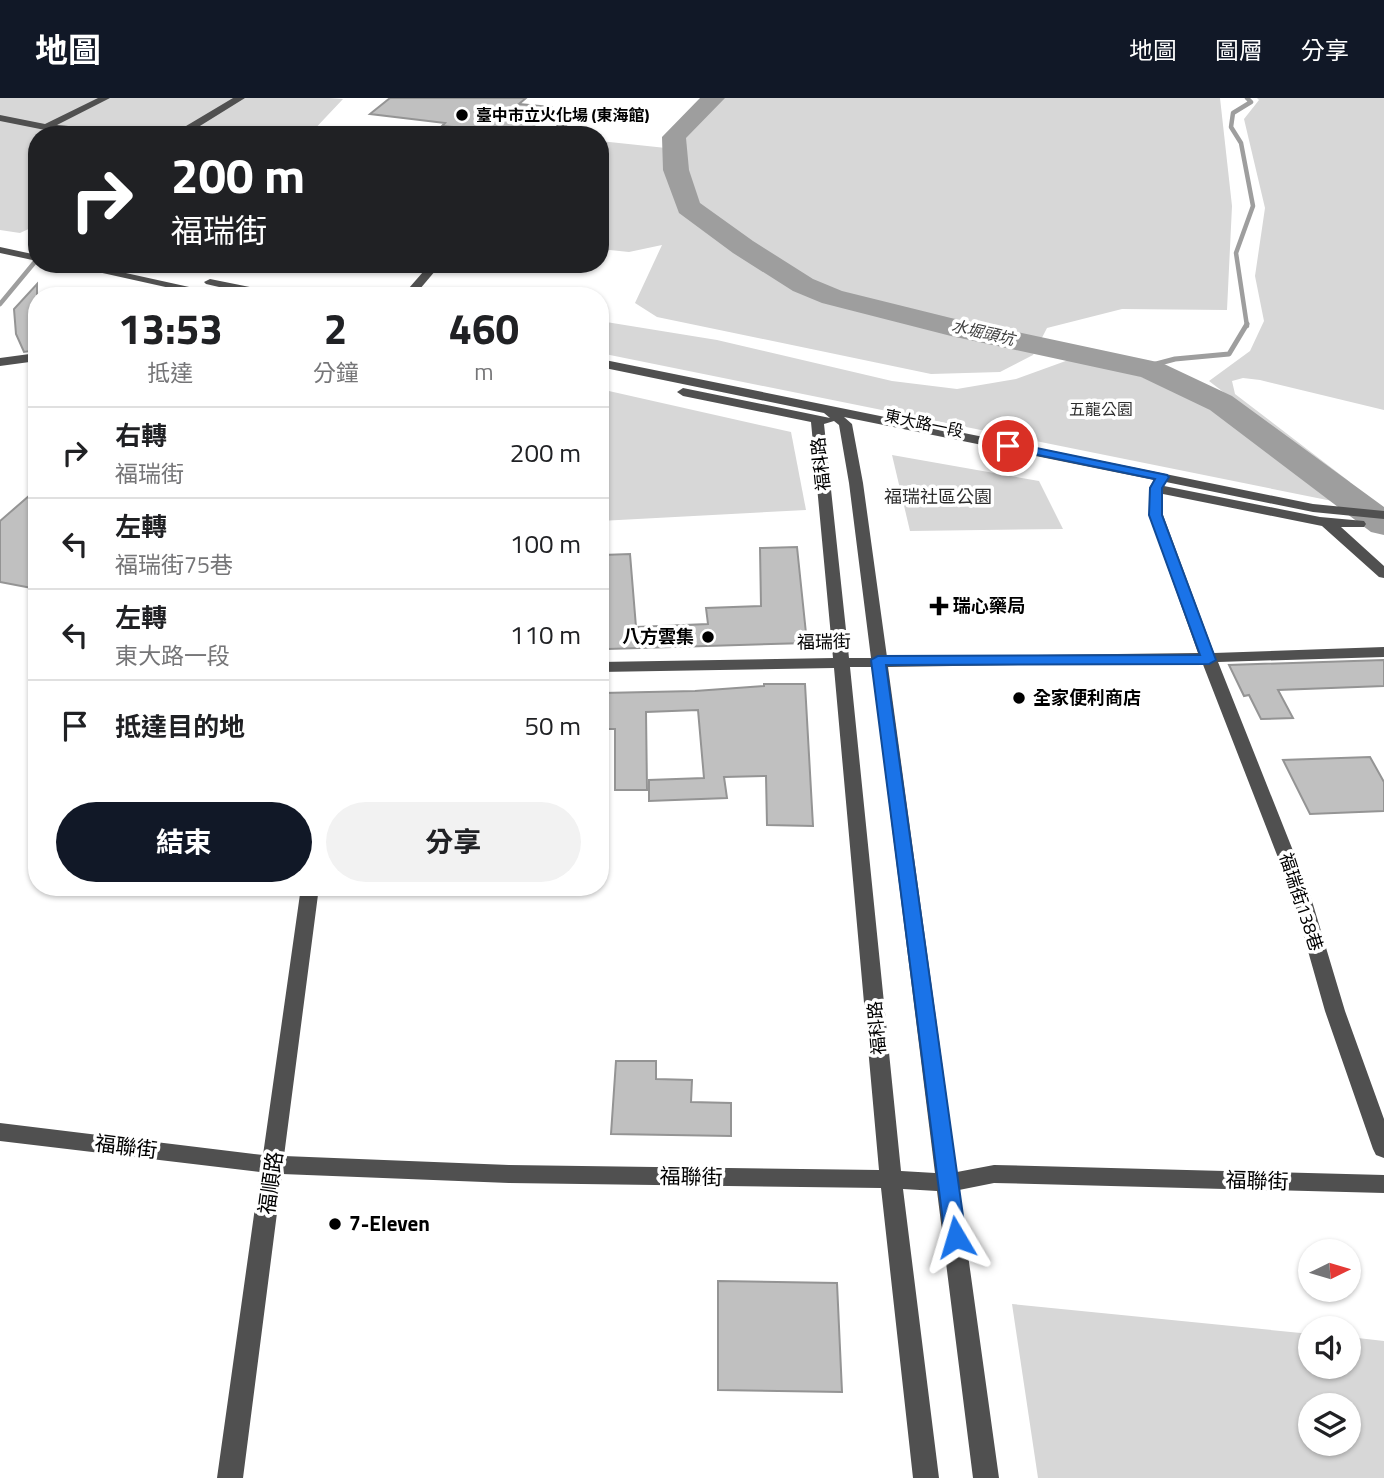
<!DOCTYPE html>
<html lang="zh-TW">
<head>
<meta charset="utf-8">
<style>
  body { margin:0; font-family:"Titillium Web","Noto Sans TC",sans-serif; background:#f2f2f2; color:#202124; height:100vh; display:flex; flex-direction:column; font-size:26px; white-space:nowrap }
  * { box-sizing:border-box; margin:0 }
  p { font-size:23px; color:#757577 }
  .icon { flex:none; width:38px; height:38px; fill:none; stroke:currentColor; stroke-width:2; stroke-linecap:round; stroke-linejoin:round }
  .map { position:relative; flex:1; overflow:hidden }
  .panel { position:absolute; left:28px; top:189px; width:581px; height:609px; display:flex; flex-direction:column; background:#fff; border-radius:28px; box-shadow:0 2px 5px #0004 }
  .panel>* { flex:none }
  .guide { position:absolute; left:28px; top:28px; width:581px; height:147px; border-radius:28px; box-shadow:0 2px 5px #0004; background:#202124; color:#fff; overflow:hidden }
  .needle { width:46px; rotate:85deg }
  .tools { position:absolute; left:1298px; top:1141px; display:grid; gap:14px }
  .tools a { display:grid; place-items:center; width:63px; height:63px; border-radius:50%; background:#fff; box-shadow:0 2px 5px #0004; font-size:35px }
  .pin { position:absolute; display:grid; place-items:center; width:60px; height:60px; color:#fff; margin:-30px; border:4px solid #fff; border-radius:50%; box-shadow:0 2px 7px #0007 }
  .me { position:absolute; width:77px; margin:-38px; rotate:353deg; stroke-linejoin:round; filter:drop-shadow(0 0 5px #0008) }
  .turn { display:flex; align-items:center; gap:24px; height:147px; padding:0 28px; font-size:32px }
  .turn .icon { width:91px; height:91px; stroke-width:2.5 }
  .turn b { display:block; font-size:49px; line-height:60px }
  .eta { display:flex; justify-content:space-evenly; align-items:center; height:119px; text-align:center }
  .eta b { font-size:42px; font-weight:700; line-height:49px }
  .cta { display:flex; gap:14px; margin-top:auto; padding:14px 28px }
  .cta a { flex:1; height:80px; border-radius:42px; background:#111827; color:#fff; font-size:28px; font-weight:700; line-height:80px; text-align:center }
  .cta a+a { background:#f2f2f2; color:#202124 }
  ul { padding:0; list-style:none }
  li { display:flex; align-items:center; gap:21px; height:91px; padding:0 28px; border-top:2px solid #e0e0e0 }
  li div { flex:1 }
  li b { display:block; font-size:26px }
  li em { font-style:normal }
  header { display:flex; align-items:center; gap:42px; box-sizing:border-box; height:98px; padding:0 35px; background:#111827; color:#fff }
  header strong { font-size:33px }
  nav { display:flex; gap:38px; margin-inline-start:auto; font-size:24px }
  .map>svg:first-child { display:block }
  .green { fill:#d7d7d7; fill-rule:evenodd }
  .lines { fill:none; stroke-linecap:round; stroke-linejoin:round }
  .stream-far1 { stroke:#9e9e9e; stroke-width:4.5 }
  .stream { stroke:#9e9e9e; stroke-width:5 }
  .river { fill:#9e9e9e; fill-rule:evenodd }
  .building { fill:#c0c0c0; stroke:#949494; stroke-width:2 }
  .minor { fill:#505050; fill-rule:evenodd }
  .route { fill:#1a73e8; stroke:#114b97; stroke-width:2 }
  .poi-dot { fill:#000; stroke:#fff; stroke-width:2.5 }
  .labels { text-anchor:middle; stroke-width:7; stroke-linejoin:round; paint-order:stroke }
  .far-poi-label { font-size:16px; font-weight:bold; fill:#000; stroke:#fff; text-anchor:start }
  .far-water-label { font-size:16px; font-style:italic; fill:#3f3f3f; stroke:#fff }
  .far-park-label { font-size:16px; fill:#2e2e2e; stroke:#fff }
  .far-street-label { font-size:16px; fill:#000; stroke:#fff }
  .street-label { font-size:18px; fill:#000; stroke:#fff }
  .park-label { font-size:18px; fill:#2e2e2e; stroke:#fff }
  .poi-label { font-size:18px; font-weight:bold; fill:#000; stroke:#fff; text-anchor:start }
  .near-street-label { font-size:21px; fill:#000; stroke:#fff }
  .near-poi-label { font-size:21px; font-weight:bold; fill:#000; stroke:#fff; text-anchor:start }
</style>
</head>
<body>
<header>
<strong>地圖</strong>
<nav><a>地圖</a><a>圖層</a><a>分享</a></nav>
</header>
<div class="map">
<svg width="1384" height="1380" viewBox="0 0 1384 1380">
  <rect width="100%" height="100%" fill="#fff"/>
  <g class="green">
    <polygon points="0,0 329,0 343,1 309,37 37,37 37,127 20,135 0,132"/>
    <path d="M703,0H1220L1232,108L1227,212L1122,211L1047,230L1033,257L1000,274L931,276L657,219L635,205L662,147L629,154L600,151V43L666,50C673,31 686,12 703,0Z"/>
    <polygon points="1257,0 1384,0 1384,312 1260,282 1243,280 1232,283 1235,296 1350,384 1348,390 1209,283 1250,253 1264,223 1255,178 1265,110 1244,21 1259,2"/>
    <polygon points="600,223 717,242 892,283 957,291 1016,281 1074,260 1114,267 1193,301 1211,306 1347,406 600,255"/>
    <polygon points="600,291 791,334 806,412 600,423"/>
    <polygon points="892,357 1039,383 1063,431 910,433"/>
    <path d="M1012,1206L1311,1236V1269H1349V1239L1384,1243V1380H1038ZM1311,1307H1349V1346H1311Z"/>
  </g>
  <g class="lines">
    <g class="stream-far1">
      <polyline points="0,206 34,165"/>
      <polyline points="1247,228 1236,155 1253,108 1241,45 1231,29 1233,15 1251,4 1247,0"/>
    </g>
    <polyline class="stream" points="1141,270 1175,261 1229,256 1247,226"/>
    <polygon class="river" points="700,0 725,0 686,40 689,72 700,105 753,143 813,181 842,193 951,220 1162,265 1232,298 1384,409 1384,437 1371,434 1210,312 1141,279 951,238 822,205 793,193 733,155 679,115 663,72 662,39"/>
  </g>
  <g class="building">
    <polygon points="390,0 526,0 519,6 551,9 528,34 521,35 442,28 445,25 370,16"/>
    <polygon points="37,186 37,252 24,254 16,236 14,211"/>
    <polygon points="37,391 37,491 0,484 0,423"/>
    <polygon points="797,449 807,545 608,551 603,457 630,456 636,529 708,526 706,510 761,508 760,450"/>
    <polygon points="1384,562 1384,588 1278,592 1293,620 1261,621 1249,597 1244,598 1229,567"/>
    <polygon points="764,586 805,586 813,728 767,727 766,678 724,679 727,700 649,703 649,682 704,680 698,612 646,614 647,692 615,692 615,631 605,631 603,595 695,593 764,588"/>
    <polygon points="1370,659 1384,684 1384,713 1310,716 1283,662"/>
    <polygon points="616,963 656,963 656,981 692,982 691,1004 731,1005 731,1038 611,1036"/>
    <polygon points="718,1183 837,1185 842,1294 718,1292"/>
  </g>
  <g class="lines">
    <g class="minor">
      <polygon points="98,0 110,0 57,27 136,34 141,37 45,32 0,23 0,17 45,26"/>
      <polygon points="233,0 245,0 187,36 159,37 181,31"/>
      <polygon points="575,7 583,9 559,37 548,37"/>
      <polygon points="0,149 37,157 37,163 0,155"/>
      <polygon points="62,166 85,166 230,198 206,198"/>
      <polygon points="430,166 441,166 414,198 402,198"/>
      <polygon points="210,181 275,194 281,198 258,198 206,186 204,184"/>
      <polygon points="37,255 37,263 0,268 0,260"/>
      <path d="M600,261L1313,406L1384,413V421L1313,414L1166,384L1164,388L1320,419L1364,423L1366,426L1364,429H1341L1384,468V480L1379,479L1322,428L1163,396V417L1214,555L1384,549V559L1218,564L1309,793L1345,913L1384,1021V1060L1376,1057L1373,1051L1325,913L1291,793L1202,564L888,569L957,1074L994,1067L1384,1077V1095L994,1085L959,1092L999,1380H973L937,1093L903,1091L939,1380H913L881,1090L509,1085L282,1076L243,1380H217L260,1074L0,1043V1025L263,1057L301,789H319L284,1058L509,1067L879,1072L834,570L600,574V564L833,560L811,324L683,298L677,294L683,290L830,320L824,315L600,269ZM844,319L1154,382L1149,390V417L1198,555L887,559L863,385L852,326ZM834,323L839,327L849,385L871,560H849L824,326ZM850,569H872L935,1075L901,1073Z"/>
    </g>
  </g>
  <polygon class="route" points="1008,344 1167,377 1169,379 1162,390 1162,417 1216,562 1209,566 886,567 966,1139 963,1145 956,1147 949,1145 945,1139 871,562 878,558 1200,557 1149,417 1150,390 1155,381 1004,350 1004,345"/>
  <g class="poi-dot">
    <circle cx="462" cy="17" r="7"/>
    <path d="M935.5 497.5h7v7h7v7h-7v7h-7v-7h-7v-7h7z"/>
    <circle cx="708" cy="539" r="7"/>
    <circle cx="1019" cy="600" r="7"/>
    <circle cx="335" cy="1126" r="7"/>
  </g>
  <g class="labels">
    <g class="far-poi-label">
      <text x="476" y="23">臺中市立火化場 (東海館)</text>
    </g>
    <g class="far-water-label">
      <text transform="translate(983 234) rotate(13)" y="6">水堀頭坑</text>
    </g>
    <g class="far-park-label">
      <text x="1101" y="317">五龍公園</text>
    </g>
    <g class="far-street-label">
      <text transform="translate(924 325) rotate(12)" y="6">東大路一段</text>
    </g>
    <g class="street-label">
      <text transform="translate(821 366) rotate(-96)" y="6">福科路</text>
      <text transform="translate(824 544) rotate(-1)" y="6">福瑞街</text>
      <text transform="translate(1301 804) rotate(72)" y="6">福瑞街138巷</text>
      <text transform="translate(877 930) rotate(-95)" y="6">福科路</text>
    </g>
    <g class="park-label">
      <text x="938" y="405">福瑞社區公園</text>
    </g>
    <g class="poi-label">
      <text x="953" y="514">瑞心藥局</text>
      <text x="694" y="545" text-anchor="end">八方雲集</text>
      <text x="1033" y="606">全家便利商店</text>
    </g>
    <g class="near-street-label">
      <text transform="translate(126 1049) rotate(7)" y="7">福聯街</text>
      <text transform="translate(691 1079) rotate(1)" y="7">福聯街</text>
      <text transform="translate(1257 1083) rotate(2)" y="7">福聯街</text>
      <text transform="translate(271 1085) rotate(-82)" y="7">福順路</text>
    </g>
    <g class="near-poi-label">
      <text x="349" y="1133">7-Eleven</text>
    </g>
  </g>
</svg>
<div class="tools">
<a><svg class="needle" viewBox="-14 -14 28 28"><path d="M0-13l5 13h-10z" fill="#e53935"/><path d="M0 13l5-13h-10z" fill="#757577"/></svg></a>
<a><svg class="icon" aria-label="sound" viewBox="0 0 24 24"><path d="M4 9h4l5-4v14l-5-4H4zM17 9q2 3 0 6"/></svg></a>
<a><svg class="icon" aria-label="layers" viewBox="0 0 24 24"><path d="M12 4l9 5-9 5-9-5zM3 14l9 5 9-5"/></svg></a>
</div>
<div class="pin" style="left:1008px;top:348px;background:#d93025"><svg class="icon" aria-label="arrive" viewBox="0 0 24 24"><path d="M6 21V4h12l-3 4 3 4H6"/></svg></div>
<svg class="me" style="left:956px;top:1139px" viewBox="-20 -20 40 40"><path d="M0-17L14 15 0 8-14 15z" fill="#1a73e8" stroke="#fff" stroke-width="4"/></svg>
<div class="guide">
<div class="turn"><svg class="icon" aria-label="right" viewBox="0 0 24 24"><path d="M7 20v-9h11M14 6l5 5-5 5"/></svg><div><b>200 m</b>福瑞街</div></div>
</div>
<section class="panel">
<div class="eta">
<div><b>13:53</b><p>抵達</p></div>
<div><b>2</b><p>分鐘</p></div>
<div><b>460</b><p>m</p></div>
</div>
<ul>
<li><svg class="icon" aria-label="right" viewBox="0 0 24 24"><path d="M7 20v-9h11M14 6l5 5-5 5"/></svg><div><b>右轉</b><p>福瑞街</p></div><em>200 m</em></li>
<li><svg class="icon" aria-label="left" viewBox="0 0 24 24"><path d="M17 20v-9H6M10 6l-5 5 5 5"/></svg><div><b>左轉</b><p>福瑞街75巷</p></div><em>100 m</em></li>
<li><svg class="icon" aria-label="left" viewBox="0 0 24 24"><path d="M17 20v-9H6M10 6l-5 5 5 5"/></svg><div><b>左轉</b><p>東大路一段</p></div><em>110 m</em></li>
<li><svg class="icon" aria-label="arrive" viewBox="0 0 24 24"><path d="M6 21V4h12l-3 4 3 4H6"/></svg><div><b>抵達目的地</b></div><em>50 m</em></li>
</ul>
<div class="cta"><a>結束</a><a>分享</a></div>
</section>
</div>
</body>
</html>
